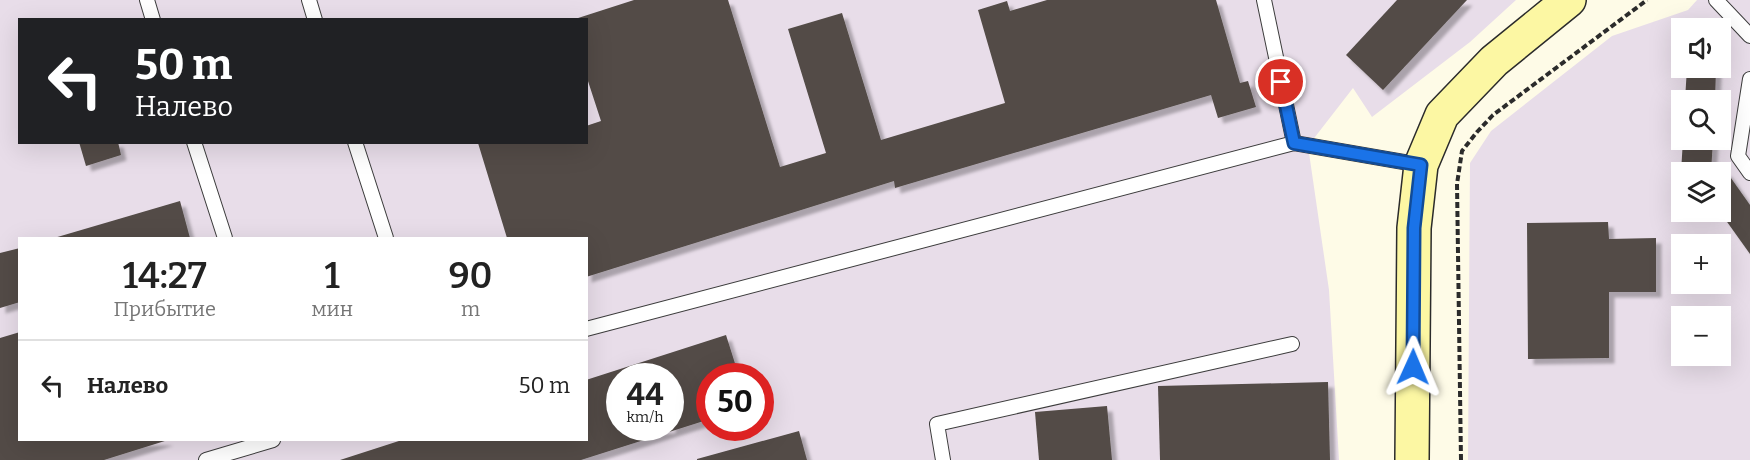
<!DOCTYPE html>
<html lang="ru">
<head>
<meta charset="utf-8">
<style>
  body { margin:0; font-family:Bitter,serif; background:#f2f2f2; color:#222; height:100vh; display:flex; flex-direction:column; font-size:22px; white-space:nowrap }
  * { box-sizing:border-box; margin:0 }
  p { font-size:20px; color:#767676 }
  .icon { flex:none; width:33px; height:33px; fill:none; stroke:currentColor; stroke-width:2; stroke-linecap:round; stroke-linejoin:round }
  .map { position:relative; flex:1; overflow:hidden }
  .panel { position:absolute; left:18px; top:237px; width:570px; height:204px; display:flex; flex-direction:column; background:#fff; border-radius:0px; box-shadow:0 6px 24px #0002 }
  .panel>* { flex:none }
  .hud { position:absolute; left:18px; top:18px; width:570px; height:126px; border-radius:0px; box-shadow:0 6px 24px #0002; background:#202124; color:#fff; overflow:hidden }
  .controls { position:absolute; left:1671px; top:18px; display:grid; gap:12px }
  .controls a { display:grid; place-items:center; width:60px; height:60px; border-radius:0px; background:#fff; box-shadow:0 6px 24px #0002; font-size:30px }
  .speed { position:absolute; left:606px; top:363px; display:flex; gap:12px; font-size:30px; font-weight:700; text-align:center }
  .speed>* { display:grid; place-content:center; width:78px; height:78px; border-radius:50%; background:#fff; box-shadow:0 6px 24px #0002; line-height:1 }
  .speed small { font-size:15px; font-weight:400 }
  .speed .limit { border:9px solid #d22; background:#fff; color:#111 }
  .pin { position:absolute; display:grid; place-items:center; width:51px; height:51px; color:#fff; margin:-26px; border:3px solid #fff; border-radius:50%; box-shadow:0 2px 6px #0007 }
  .me { position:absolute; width:66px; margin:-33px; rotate:1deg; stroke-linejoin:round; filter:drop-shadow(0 0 4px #0008) }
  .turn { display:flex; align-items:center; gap:21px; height:126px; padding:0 18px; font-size:27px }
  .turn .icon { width:78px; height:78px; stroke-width:2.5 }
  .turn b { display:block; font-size:42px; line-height:51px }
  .eta { display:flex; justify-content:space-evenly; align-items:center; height:102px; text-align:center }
  .eta b { font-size:36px; font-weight:600; line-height:42px }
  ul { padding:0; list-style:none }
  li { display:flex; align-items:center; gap:18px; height:90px; padding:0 18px; border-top:2px solid #e0e0e0 }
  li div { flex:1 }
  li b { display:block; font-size:22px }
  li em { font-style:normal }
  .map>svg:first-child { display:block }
  .industrial { fill:#e8dde9; fill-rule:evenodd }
  .building { fill:#524b46; fill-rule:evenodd; filter:url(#shadow) }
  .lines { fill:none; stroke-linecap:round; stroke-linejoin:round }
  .lane-casing { stroke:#3c3c3c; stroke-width:16 }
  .secondary-casing { stroke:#2b2b2b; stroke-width:36 }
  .path { stroke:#2b2b2b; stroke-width:4; stroke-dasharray:6 3; stroke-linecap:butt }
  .lane { stroke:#fff; stroke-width:14 }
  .secondary { stroke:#fcf7a3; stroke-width:33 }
  .route-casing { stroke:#114b97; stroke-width:15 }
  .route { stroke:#1a73e8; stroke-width:10 }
</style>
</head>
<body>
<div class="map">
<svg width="1750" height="460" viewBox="0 0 1750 460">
  <defs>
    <filter id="shadow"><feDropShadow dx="5.5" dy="5.5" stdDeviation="1.5" flood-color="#0004"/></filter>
  </defs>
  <rect width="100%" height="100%" fill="#fefbe7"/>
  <g class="industrial">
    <path d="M0,0H1516L1470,42L1372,117L1353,88L1308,146L1329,290L1339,460H0ZM20,20H586V142H20ZM20,238H586V440H20ZM620,376H670V428H620ZM710,376H760V428H710Z"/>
    <path d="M1697,0H1750V460H1468L1470,163L1491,131L1612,36L1688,10ZM1682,28H1720V68H1682ZM1682,100H1720V140H1682ZM1682,172H1720V212H1682ZM1682,244H1720V284H1682ZM1682,316H1720V356H1682Z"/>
  </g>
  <g class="building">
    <polygon points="634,0 728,0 780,167 826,153 788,29 842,13 881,140 1005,103 978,10 1007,1 1010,11 1047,0 1216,0 1240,83 1248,81 1256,107 1218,118 1211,95 895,188 894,181 586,277 586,238 507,238 478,143 586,142 586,126 601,121 586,75 586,20 575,19"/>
    <polygon points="1397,0 1467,0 1383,90 1346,55"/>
    <polygon points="1687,68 1716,68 1715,100 1685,100"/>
    <polygon points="1683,140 1713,140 1711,172 1681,172"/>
    <polygon points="79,142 118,142 121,155 86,166"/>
    <polygon points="1726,171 1750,205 1750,254 1720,212 1720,175"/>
    <polygon points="180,201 190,238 54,238"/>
    <polygon points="1608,222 1609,239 1656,238 1656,292 1609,292 1609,358 1528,359 1527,223"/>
    <polygon points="20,248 20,302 0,308 0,253"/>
    <polygon points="20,332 20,440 168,440 104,460 0,460 0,338"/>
    <path d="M726,335L739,376H710V419L581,460H340L402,440H586V380ZM620,376H670V428H620Z"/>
    <polygon points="1328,382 1330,460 1160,460 1158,386"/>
    <polygon points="1107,406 1112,460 1039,460 1035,412"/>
    <polygon points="799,431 807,460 697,460 697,459"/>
  </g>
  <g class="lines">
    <defs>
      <g id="lane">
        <polyline points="147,0 153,20"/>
        <polyline points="309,0 315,20"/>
        <polyline points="1264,0 1294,143"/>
        <polyline points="1716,0 1750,36"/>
        <polyline points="1750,79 1738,156 1750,173"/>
        <polyline points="194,142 225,238"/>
        <polyline points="355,142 386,238"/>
        <polyline points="586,329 1294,143 1421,165"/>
        <polyline points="206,460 273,440"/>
        <polyline points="943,460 937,424 1292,344"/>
      </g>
      <polyline id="secondary" points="1412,460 1414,228 1421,165 1442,115 1494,61 1569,0"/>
    </defs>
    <use href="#lane" class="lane-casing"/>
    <use href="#secondary" class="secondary-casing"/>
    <polyline class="path" points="1461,460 1457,184 1462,151 1477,132 1493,115 1647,0"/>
    <use href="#lane" class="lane"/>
    <use href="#secondary" class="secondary"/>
  </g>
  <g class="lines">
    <defs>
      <polyline id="route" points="1281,82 1294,143 1421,165 1414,228 1413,367"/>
    </defs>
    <use href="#route" class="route-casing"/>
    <use href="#route" class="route"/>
  </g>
</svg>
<div class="controls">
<a><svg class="icon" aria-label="sound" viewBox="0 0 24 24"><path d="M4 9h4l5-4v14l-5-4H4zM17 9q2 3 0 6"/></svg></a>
<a><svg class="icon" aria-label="search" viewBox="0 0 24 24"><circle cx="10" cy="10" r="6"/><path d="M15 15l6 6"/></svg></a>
<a><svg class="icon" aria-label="layers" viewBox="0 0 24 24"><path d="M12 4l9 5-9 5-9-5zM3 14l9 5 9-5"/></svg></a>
<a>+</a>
<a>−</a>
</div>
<div class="speed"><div>44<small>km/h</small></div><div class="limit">50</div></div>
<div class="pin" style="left:1281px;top:82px;background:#d93025"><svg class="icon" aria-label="arrive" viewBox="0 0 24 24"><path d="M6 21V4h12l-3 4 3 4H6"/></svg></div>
<svg class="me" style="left:1413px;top:367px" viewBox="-20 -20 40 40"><path d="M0-17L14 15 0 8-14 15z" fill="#1a73e8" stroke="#fff" stroke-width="4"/></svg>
<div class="hud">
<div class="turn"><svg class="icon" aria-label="left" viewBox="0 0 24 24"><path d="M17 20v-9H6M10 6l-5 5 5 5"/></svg><div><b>50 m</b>Налево</div></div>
</div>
<section class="panel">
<div class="eta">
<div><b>14:27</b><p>Прибытие</p></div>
<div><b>1</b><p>мин</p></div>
<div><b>90</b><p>m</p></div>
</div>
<ul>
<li><svg class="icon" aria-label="left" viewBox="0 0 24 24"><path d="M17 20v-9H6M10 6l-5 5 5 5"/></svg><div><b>Налево</b></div><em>50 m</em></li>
</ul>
</section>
</div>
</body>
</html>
